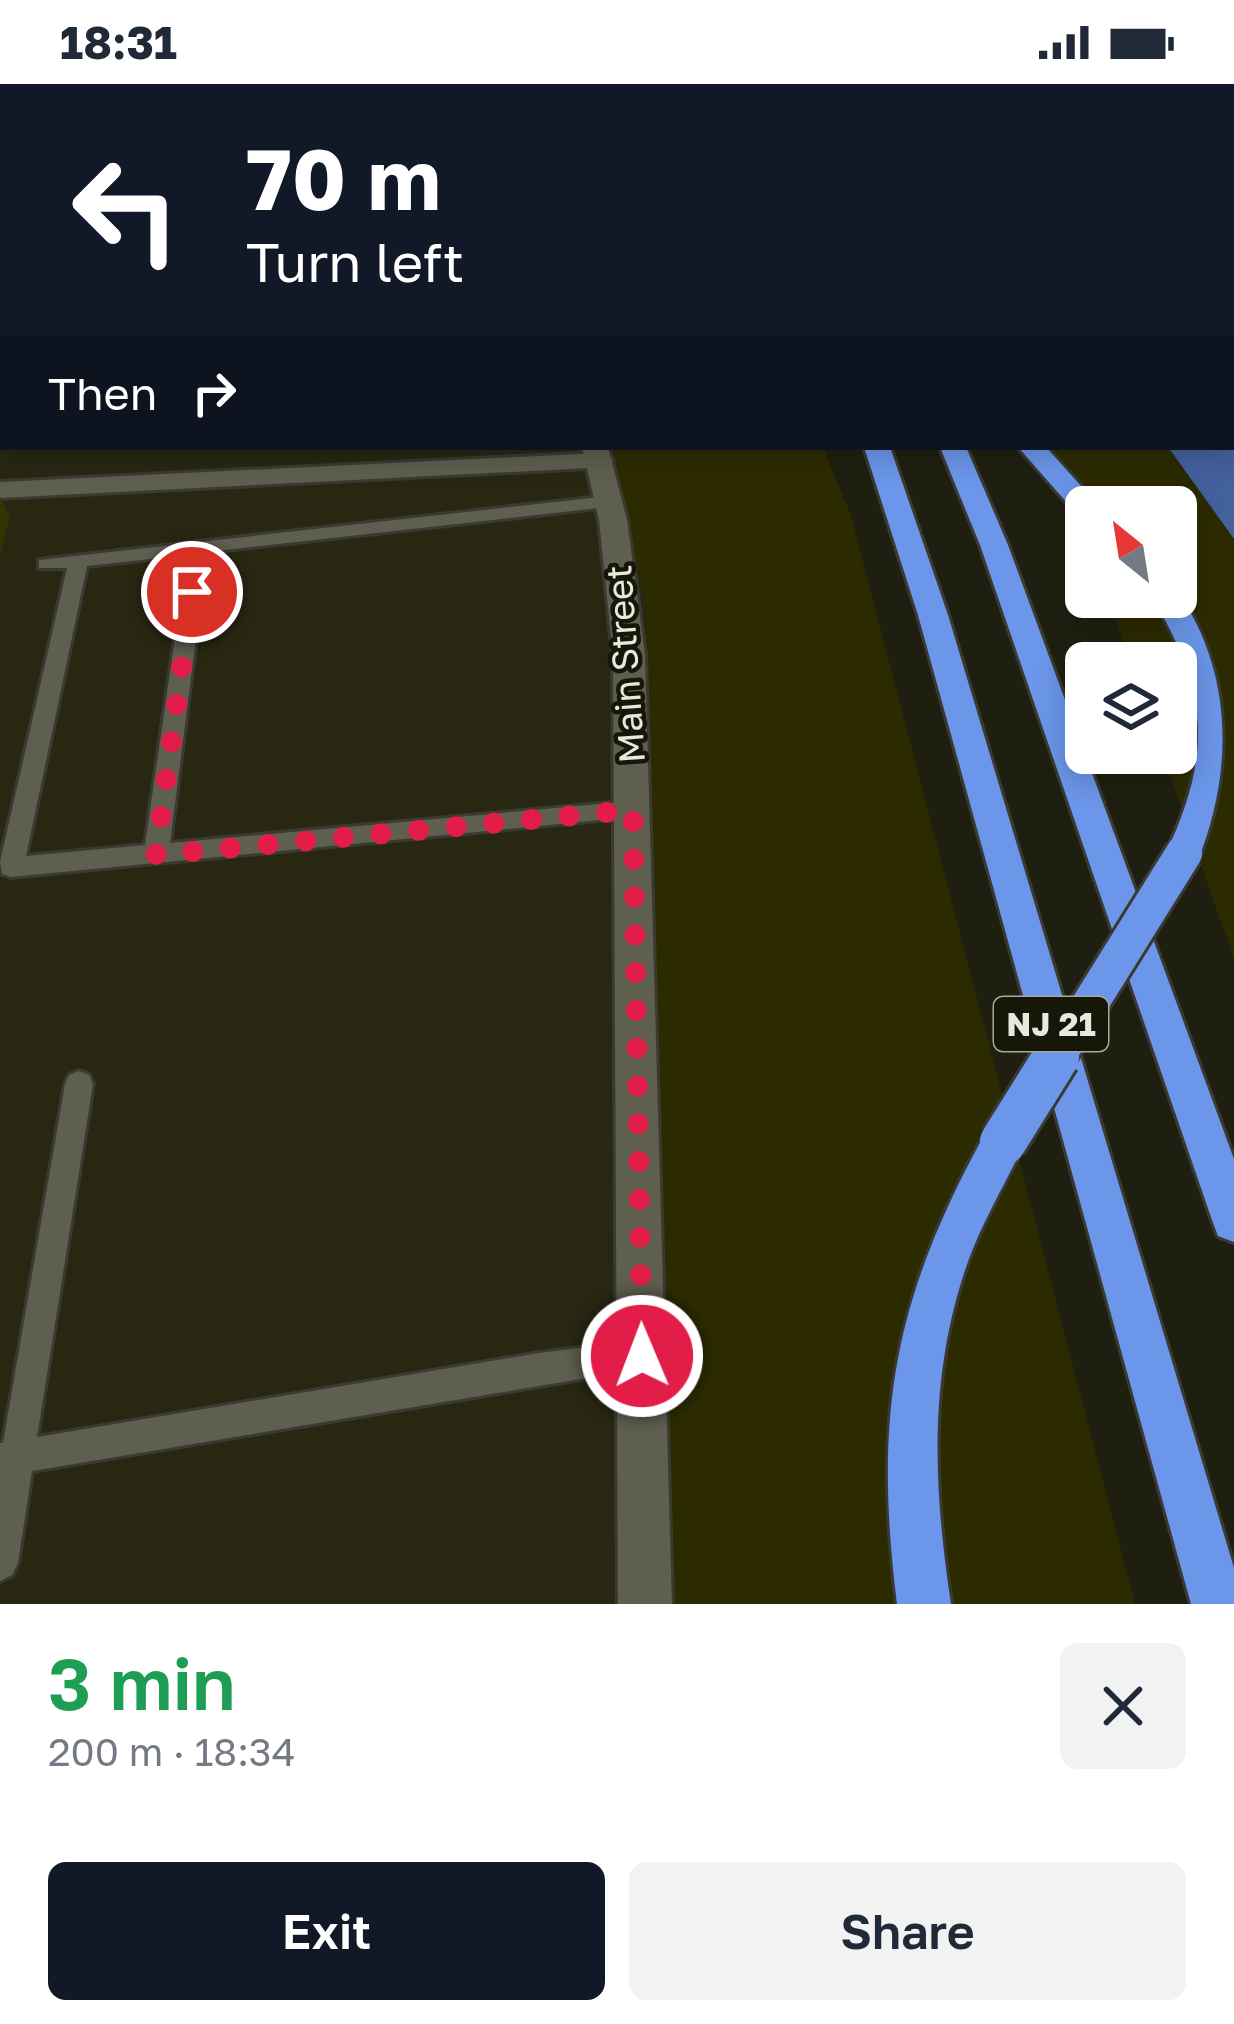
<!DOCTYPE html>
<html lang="en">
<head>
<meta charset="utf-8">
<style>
  body { margin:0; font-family:"Golos Text",sans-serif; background:#f2f2f3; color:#1f2937; height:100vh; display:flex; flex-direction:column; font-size:45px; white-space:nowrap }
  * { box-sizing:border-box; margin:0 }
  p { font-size:39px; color:#747a83 }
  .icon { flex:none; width:66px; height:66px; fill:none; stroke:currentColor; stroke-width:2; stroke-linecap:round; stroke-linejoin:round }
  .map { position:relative; height:1520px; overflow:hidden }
  .sheet { display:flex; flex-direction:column; background:#fff; flex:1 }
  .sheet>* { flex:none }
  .top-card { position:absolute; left:0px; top:0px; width:1236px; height:366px; box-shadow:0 6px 30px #0003; background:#111827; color:#fff; overflow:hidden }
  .needle { width:78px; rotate:330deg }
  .buttons { position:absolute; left:1065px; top:402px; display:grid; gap:24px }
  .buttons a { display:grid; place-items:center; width:132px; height:132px; border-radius:18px; background:#fff; box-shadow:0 6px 30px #0003; font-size:60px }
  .pin { position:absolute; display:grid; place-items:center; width:102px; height:102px; color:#fff; margin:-51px; border:6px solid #fff; border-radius:50%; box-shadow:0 3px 12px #0007 }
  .me { position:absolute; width:132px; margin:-66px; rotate:359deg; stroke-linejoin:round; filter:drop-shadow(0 0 9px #0008) }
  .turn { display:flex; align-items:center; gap:42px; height:252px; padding:0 48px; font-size:54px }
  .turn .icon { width:156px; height:156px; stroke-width:2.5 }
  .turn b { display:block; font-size:84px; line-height:102px }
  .then { display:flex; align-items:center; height:114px; padding:0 48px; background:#0003; gap:24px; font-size:45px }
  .round { display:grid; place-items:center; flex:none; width:126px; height:126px; border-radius:18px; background:#f2f2f3 }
  .head { display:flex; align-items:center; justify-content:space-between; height:204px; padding:0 48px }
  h1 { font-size:72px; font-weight:600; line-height:90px; color:#1e9e55 }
  .primary-button { display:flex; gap:24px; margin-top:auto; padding:24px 48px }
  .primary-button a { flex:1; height:138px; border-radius:18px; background:#111827; color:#fff; font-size:48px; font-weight:600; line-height:138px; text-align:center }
  .primary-button a+a { background:#f2f2f3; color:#1f2937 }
  .status { display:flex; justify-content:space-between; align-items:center; height:84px; padding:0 60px; background:#fff; direction:ltr }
  .status svg { height:33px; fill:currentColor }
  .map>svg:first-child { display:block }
  .built { fill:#272712 }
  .green { fill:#2c2b00 }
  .water { fill:#43619d }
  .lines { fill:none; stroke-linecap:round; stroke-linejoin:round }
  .service-casing { stroke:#3a3a32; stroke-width:6 }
  .minor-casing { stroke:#3a3a32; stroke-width:6 }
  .tertiary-casing { stroke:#3a3a32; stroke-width:6 }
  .motorway-casing { stroke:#3a3a32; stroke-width:6 }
  .service { fill:#5e5f4f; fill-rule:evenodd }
  .minor { fill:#5e5f4f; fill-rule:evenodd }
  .tertiary { fill:#5e5f4f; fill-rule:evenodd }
  .motorway { fill:#6b96ea; fill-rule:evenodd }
  .motorway-bridge-far1-casing { stroke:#3a3a32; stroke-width:42; stroke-linecap:butt }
  .motorway-bridge-casing { stroke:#3a3a32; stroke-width:52; stroke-linecap:butt }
  .motorway-bridge-far1 { stroke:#6b96ea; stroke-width:36 }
  .motorway-bridge { stroke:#6b96ea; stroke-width:46 }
  .wall { fill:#3f3f05 }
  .shaded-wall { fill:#333304 }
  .route { stroke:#e11d48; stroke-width:21; stroke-dasharray:0 37.8 }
  .labels { text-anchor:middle; stroke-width:9; stroke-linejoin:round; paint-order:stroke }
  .shield { fill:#161609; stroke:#a8a99e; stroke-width:3 }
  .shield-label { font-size:33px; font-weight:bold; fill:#e7e8de }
  .street-label { font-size:36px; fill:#e7e8de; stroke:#161609 }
</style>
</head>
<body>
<div class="status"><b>18:31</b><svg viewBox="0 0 49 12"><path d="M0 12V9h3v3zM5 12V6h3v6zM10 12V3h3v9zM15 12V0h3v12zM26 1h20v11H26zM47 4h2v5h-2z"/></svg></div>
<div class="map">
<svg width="1234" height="1520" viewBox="0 0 1234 1520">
  <rect width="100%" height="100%" fill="#1f1f11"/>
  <polygon class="built" points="0,138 3,363 602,363 645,510 669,1520 0,1520"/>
  <g class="green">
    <polygon points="602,363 823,363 851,432 1135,1520 669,1520 645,510"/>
    <polygon points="1042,363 1168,363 1234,455 1234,875 1162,669 1176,669 1176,579 1131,579 1108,513 1176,513 1176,423 1086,423 1086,449"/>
  </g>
  <g class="water">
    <polygon points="694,0 1197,0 1202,3 700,3"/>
    <polygon points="1233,23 1234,24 1234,455 1168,363 1233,363"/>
  </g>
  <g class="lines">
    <defs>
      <g id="service">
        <rect x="0" y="60" width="3" height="8"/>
        <rect x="0" y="115" width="3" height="8"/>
        <path d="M609,412L616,414V422L207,468L170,759L633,717L645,726L641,732L11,793L2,790L0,778L67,484H39V476ZM187,471L145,761L26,772L87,482Z"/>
        <polygon points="79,987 89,991 93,1000 37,1353 539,1269 642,1256 653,1261 658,1272 653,1283 32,1387 18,1479 12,1491 0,1497 0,1359 3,1359 65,1000 69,991"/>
      </g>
      <g id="minor">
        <rect x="0" y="212" width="3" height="14"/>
        <polygon points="599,369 609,371 613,377 609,383 0,414 0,398"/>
      </g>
      <g id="tertiary">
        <polygon points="407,0 426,0 428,3 409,3"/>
        <polygon points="582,363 608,363 627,436 645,571 672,1520 618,1520 613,571 599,436"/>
      </g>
      <g id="motorway">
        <polygon points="540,0 561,0 563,3 542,3"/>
        <polygon points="604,0 625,0 627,3 606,3"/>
        <polygon points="864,363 890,363 948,531 1234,1484 1234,1520 1191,1520 918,531"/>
        <polygon points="940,363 966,363 1008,461 1234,1075 1234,1158 1218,1152 1212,1136 980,461"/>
        <polygon points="1018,363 1046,363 1100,423 1086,423 1086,432 1076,429"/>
        <path d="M1176,505C1234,588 1234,687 1197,779L1184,783L1171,779L1166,769C1213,669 1208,607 1152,513H1176Z"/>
        <path d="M1003,1038L1018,1044L1025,1058C1007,1097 984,1134 969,1175C928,1288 933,1402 951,1520H897C873,1328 894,1213 988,1044Z"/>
      </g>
    </defs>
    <use href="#service" class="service-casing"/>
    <use href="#minor" class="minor-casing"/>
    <use href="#tertiary" class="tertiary-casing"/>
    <use href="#motorway" class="motorway-casing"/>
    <use href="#service" class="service"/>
    <use href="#minor" class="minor"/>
    <use href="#tertiary" class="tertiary"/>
    <use href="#motorway" class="motorway"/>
    <defs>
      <polyline id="motorway-bridge-far1" points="1055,976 1184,769"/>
      <polyline id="motorway-bridge" points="1003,1058 1056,973"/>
    </defs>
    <use href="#motorway-bridge-far1" class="motorway-bridge-far1-casing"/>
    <use href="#motorway-bridge" class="motorway-bridge-casing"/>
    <use href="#motorway-bridge-far1" class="motorway-bridge-far1"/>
    <use href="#motorway-bridge" class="motorway-bridge"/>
  </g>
  <polygon class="wall" points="0,0 41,0 39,3 3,3 3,17 0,17"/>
  <polygon class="shaded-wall" points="0,413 10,433 0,472"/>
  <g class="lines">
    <polyline class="route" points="192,508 156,771 633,726 642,1272"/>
  </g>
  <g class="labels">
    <rect class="shield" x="994" y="913" width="114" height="54" rx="9"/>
    <g class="shield-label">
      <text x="1051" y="952">NJ 21</text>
    </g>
    <g class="street-label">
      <text transform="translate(625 580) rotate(-94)" y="13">Main Street</text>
    </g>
  </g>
</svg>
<div class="buttons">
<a><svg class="needle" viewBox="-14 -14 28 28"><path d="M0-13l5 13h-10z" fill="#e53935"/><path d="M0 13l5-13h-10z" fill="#747a83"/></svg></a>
<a><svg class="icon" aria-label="layers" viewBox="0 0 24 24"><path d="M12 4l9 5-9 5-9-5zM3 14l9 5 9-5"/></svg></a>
</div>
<div class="pin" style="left:192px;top:508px;background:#d93025"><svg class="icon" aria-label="arrive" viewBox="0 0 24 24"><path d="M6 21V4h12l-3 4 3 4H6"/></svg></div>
<svg class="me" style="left:642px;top:1272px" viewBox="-20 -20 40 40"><circle r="17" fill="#e11d48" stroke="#fff" stroke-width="3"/><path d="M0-11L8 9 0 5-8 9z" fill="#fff"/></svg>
<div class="top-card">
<div class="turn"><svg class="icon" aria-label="left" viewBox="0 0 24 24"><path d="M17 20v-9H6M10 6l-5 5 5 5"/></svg><div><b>70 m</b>Turn left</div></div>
<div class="then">Then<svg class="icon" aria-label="right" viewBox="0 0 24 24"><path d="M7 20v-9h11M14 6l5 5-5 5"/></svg></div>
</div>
</div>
<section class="sheet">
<div class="head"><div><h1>3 min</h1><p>200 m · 18:34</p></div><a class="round"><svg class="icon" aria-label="close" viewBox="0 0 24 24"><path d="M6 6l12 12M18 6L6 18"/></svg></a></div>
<div class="primary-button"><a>Exit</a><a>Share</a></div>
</section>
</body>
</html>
